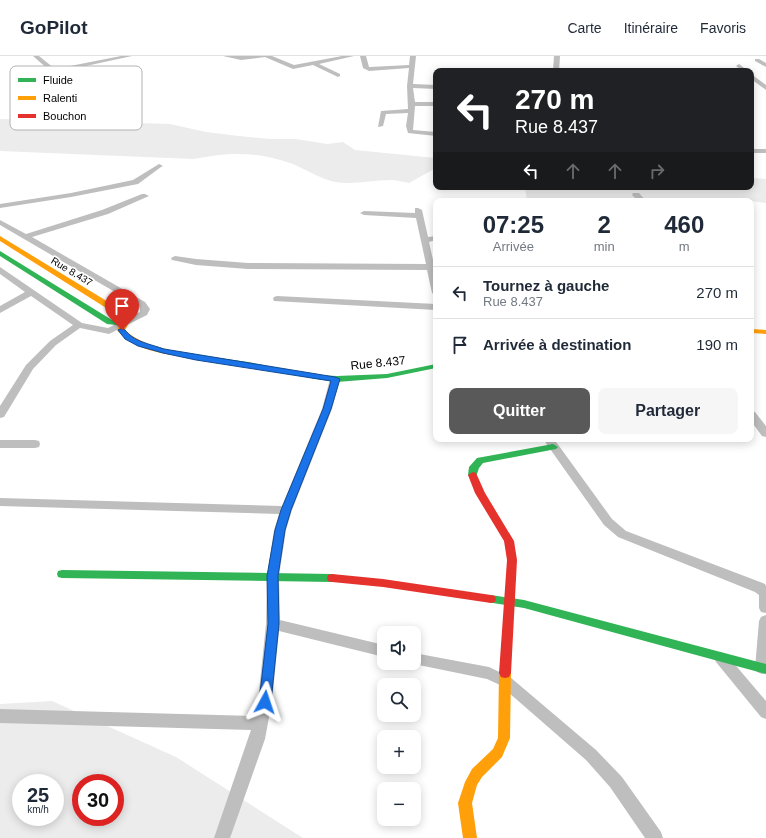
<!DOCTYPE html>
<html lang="fr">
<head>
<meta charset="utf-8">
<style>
  body { margin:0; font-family:Helvetica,sans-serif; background:#f6f6f7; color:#1f2937; height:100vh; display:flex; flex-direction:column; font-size:15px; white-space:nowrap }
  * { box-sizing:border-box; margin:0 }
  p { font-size:13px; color:#747a83 }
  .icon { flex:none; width:22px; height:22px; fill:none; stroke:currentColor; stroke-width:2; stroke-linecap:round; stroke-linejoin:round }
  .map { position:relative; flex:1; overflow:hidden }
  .panel { position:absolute; left:433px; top:142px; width:321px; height:244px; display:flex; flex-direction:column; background:#fff; border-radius:8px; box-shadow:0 2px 10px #0003 }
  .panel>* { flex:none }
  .banner { position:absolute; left:433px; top:12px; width:321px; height:122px; border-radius:8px; box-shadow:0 2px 10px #0003; background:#202124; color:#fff; overflow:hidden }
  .tools { position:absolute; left:377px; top:570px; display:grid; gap:8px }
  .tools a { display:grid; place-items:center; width:44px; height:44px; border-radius:8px; background:#fff; box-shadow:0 2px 10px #0003; font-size:20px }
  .speed { position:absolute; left:12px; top:718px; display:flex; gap:8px; font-size:20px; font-weight:700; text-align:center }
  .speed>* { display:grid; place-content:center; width:52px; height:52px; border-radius:50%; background:#fff; box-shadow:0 2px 10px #0003; line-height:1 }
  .speed small { font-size:10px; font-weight:400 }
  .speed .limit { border:6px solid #d22; background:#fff; color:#111 }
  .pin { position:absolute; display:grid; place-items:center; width:34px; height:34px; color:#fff; margin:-41px -17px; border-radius:50% 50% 50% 0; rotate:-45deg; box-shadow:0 0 4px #0007 }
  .pin .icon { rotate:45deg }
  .me { position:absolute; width:44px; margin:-22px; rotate:5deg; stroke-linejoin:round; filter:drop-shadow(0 0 3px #0008) }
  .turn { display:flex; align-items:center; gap:14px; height:84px; padding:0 16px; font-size:18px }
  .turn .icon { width:52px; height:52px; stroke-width:2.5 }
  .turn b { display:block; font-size:28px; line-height:34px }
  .lanes { display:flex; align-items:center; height:38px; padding:0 16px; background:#0003; justify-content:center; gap:20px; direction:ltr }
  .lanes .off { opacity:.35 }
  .eta { display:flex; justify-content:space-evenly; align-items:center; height:68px; text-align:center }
  .eta b { font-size:24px; font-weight:800; line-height:28px }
  .cta { display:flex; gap:8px; margin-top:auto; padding:8px 16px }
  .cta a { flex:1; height:46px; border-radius:8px; background:#595959; color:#fff; font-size:16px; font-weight:800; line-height:46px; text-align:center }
  .cta a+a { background:#f6f6f7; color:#1f2937 }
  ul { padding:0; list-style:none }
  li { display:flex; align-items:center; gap:12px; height:52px; padding:0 16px; border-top:1px solid #e0e1e3 }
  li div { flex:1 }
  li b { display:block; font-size:15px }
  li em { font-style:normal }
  header { display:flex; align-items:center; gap:24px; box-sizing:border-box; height:56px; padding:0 20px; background:#fff; border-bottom:1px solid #e0e1e3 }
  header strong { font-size:19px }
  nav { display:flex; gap:22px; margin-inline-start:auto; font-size:14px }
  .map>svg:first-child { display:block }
  .green { fill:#ececec; fill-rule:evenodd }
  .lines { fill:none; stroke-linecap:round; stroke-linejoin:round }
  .street { fill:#bebebe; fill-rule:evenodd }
  .fast { fill:#30b455; fill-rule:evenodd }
  .slow { fill:#ff9f0a; fill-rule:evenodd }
  .jam { fill:#e5322d; fill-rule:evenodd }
  .route { fill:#1a73e8; stroke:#114b97 }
  .labels { text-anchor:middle; stroke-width:3.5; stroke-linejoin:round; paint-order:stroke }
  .far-street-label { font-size:10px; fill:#000; stroke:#fff }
  .street-label { font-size:12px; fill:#000; stroke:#fff }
  .key { fill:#fff; stroke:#b2b2b2; stroke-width:1 }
  .key-label { font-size:11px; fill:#000 }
</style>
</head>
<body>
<header>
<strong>GoPilot</strong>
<nav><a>Carte</a><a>Itinéraire</a><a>Favoris</a></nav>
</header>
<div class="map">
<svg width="766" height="782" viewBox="0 0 766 782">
  <rect width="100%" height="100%" fill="#fff"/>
  <g class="green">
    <path d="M0,63L170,68L206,76L239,80L270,83H296L327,88L343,86L355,94L436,102V112L409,127C403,126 396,124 391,124C372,124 354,129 335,126C323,124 305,113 293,108C256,95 231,96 193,103L0,95Z"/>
    <polygon points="751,122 766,123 766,147 751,145 527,145 525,131 751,131"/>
    <path d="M52,645L176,701L303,782H0V648ZM21,727H55V761H21ZM81,727H115V761H81Z"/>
  </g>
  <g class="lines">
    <g class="street">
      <polygon points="33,0 39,0 55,13 121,0 132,0 58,16 73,28 85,41 86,42 83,44"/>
      <polygon points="223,0 272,0 294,9 342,0 354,0 319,8 340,18 340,20 338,21 313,9 293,13 265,1 241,4"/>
      <polygon points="360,0 366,0 369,11 409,9 410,0 416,0 413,28 436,29 436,33 413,32 415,46 436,46 436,50 415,50 413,74 436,76 436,80 408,77 406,70 408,57 386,58 383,70 378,71 381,55 408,53 407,30 409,12 369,15 363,12"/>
      <polygon points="554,0 560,0 559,15 553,15"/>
      <polygon points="755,3 759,3 766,7 766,11 755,5"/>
      <polygon points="739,8 748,15 742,15 736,10"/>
      <polygon points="751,18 766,29 766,34 751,23"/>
      <rect x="751" y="93" width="15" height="4"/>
      <polygon points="159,108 163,110 161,111 138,128 71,141 0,152 0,148 71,137 133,124"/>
      <polygon points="633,137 639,137 646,145 638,145 632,139"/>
      <polygon points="142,138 145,138 149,140 108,158 32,181 145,246 150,253 147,259 109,278 80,272 56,289 33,313 4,361 0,362 0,350 26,309 50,285 73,269 31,240 0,257 0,250 25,236 0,218 0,211 82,267 108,272 140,256 140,253 139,250 0,169 0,164 26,178 102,154"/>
      <polygon points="415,152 418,152 422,154 428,181 436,180 436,184 429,186 436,217 436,240 432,237 427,214 248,213 196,209 172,204 171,202 175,200 196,203 248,207 426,208 416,162 364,159 360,157 364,155 415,157"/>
      <polygon points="277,240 436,248 436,254 274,245 273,243 274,241"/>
      <polygon points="335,320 340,323 332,353 292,454 286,474 279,520 280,564 384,589 384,601 279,575 272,645 265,683 230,782 214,782 251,674 0,667 0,653 254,660 258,645 266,568 267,520 274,474 279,458 0,450 0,442 282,450 322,353 330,323"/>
      <polygon points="751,355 755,356 766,370 766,381 762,380 751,365"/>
      <polygon points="543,383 554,383 612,463 626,475 765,528 766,530 766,557 761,556 759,552 759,539 755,536 618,481 604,469"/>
      <polygon points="0,384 35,384 39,385 40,388 39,391 35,392 0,392"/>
      <polygon points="766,559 766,617 762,618 757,616 755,612 759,565 761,561"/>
      <polygon points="721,596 726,598 766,645 766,663 761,661 716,606 714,602 716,598"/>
      <polygon points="414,597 489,611 510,621 596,694 622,721 661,776 663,782 645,782 610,731 586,704 500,629 487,623 409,607 414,607"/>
    </g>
    <g class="fast">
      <polygon points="0,195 112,264 127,266 128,268 124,270 107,268 0,200"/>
      <polygon points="169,295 248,306 316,319 337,320 387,318 436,308 436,312 387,322 337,326 316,323 248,310 172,299 169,299 168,297"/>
      <polygon points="553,388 558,391 556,393 483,407 479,412 476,421 473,422 468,419 469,411 477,402"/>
      <polygon points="62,514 332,518 336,519 337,522 336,525 332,526 62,522 58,521 57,518 58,515"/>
      <polygon points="491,539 524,544 766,608 766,618 524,552 487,546 486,543 487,540"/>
    </g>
    <g class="slow">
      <path d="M0,180L128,258L131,263L125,274C139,287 156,291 175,295L176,297L172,299C152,296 130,290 117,274L123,263L122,262L0,185Z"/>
      <polygon points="751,273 766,274 766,278 751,277"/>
      <polygon points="505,612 509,613 511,617 510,682 502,701 482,721 477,729 472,747 477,782 463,782 458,747 465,726 472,713 493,693 498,682 499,617 501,613"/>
    </g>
    <g class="jam">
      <polygon points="473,416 476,417 485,437 514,485 517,504 511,617 509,621 505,622 501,621 499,617 507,504 504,485 475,437 468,419"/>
      <polygon points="332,518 383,523 491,539 495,540 496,543 495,546 491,547 383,531 332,526 328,525 327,522 328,519"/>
    </g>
  </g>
  <path class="route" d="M122,272C126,274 127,277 131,280C141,287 153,289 164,293L335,321L340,323L331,353L291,454L285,474L278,520L279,568L271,646L269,649L265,651L260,649L259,646L268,568L267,520L275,474L281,454L323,353L331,325L196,304L163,297L138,290L125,283L118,274Z"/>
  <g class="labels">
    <g class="far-street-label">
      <text transform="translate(72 215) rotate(31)" y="4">Rue 8.437</text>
    </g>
    <g class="street-label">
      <text transform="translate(378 307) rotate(-6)" y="4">Rue 8.437</text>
    </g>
  </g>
  <rect x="10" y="10" width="132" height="64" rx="6" class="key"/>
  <rect x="18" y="22" width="18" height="4" fill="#30b455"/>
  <rect x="18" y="40" width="18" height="4" fill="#ff9f0a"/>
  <rect x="18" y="58" width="18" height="4" fill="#e5322d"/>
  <g class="key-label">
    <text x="43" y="28">Fluide</text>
    <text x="43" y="46">Ralenti</text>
    <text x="43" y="64">Bouchon</text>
  </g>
</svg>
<div class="tools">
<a><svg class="icon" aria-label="sound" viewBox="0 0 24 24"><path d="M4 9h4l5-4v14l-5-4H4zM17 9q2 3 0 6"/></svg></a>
<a><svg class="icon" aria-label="search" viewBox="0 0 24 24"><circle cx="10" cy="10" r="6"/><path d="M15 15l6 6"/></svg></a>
<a>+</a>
<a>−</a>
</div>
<div class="speed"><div>25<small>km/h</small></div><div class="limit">30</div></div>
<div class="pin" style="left:122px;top:274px;background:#d93025"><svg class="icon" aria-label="arrive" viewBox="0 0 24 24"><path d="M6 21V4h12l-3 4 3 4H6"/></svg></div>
<svg class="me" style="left:265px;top:646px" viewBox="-20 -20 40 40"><path d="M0-17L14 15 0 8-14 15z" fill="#1a73e8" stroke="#fff" stroke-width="4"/></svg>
<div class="banner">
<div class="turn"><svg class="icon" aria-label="left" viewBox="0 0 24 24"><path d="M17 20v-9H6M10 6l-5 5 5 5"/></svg><div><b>270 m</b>Rue 8.437</div></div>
<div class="lanes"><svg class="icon" aria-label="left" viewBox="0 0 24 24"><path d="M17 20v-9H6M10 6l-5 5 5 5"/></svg><svg class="icon off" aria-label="ahead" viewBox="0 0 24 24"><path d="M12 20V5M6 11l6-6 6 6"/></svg><svg class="icon off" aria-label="ahead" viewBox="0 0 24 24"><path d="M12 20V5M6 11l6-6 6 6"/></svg><svg class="icon off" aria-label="right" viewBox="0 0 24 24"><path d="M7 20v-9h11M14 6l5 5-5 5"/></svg></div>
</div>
<section class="panel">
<div class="eta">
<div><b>07:25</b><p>Arrivée</p></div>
<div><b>2</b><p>min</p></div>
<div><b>460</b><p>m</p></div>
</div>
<ul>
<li><svg class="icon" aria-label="left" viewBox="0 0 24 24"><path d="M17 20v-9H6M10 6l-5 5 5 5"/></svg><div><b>Tournez à gauche</b><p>Rue 8.437</p></div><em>270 m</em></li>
<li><svg class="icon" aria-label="arrive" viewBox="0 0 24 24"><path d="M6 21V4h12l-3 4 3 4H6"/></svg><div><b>Arrivée à destination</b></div><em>190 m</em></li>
</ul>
<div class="cta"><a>Quitter</a><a>Partager</a></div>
</section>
</div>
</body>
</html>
